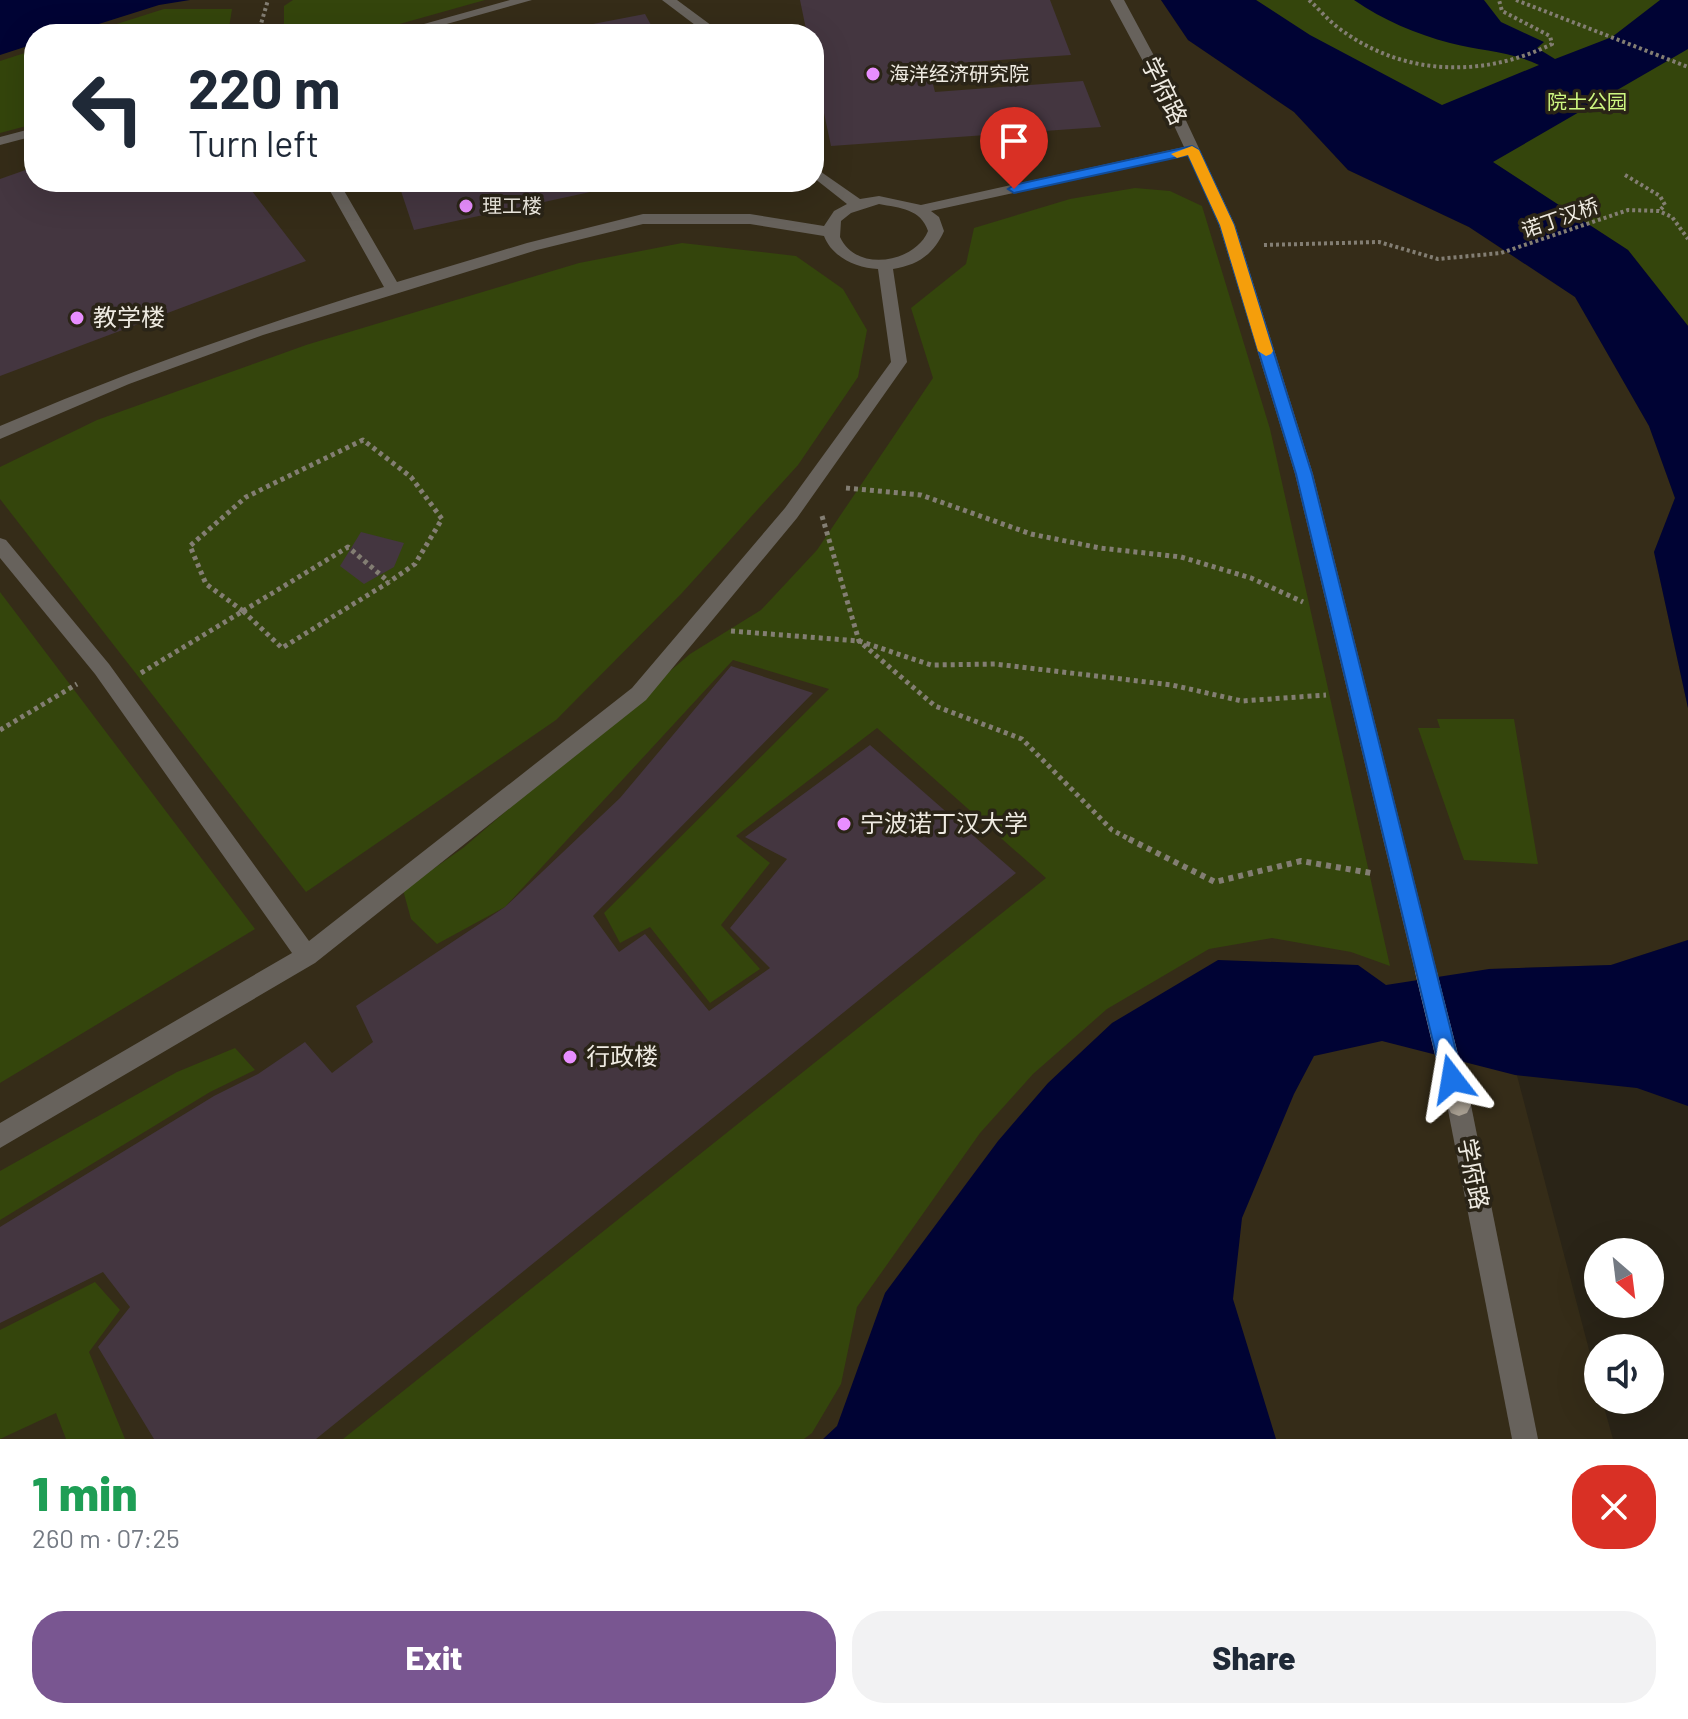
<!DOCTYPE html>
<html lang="en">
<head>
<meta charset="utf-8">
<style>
  body { margin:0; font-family:Barlow,"Noto Sans SC",sans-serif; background:#f2f2f3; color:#1f2937; height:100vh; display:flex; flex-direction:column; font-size:30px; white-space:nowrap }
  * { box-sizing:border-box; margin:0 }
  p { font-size:26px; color:#747a83 }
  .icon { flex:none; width:44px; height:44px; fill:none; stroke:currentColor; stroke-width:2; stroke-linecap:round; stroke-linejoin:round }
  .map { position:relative; height:1439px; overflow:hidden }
  .panel { display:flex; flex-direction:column; background:#fff; flex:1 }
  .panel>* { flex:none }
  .guide { position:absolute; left:24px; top:24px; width:800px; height:168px; border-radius:32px; box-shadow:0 8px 32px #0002; background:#fff; color:#1f2937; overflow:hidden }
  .needle { width:52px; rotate:152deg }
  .buttons { position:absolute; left:1584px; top:1238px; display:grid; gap:16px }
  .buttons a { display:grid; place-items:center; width:80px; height:80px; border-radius:50%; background:#fff; box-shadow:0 8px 32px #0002; font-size:40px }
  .pin { position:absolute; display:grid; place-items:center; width:68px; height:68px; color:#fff; margin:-82px -34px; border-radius:50% 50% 50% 0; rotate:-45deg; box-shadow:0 0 8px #0007 }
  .pin .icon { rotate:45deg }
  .me { position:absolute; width:88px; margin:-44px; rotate:346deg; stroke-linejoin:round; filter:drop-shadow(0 0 6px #0008) }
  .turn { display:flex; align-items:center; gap:28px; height:168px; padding:0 32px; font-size:36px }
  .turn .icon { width:104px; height:104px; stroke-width:2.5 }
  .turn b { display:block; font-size:56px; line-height:68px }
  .round { display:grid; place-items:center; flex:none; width:84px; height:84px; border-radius:32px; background:#f2f2f3 }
  .overview { display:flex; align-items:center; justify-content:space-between; height:136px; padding:0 32px }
  h1 { font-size:48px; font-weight:800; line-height:60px; color:#1e9e55 }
  .cta { display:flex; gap:16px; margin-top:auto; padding:16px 32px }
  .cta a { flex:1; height:92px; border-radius:32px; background:#795691; color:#fff; font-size:32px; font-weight:800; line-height:92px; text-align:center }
  .cta a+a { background:#f2f2f3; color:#1f2937 }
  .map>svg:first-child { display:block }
  .built { fill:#352c18; fill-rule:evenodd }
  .green { fill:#34450c }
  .water { fill:#000334 }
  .building { fill:#443640 }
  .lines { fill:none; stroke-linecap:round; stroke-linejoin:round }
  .path-far2 { stroke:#837e73; stroke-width:4; stroke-dasharray:3 3; stroke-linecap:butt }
  .path-far1 { stroke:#837e73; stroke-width:5; stroke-dasharray:4 4; stroke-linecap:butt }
  .path { stroke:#837e73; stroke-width:6; stroke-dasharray:5 5; stroke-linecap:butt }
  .minor { fill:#67625c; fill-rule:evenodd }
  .major { fill:#a89f92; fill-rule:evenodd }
  .route { fill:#1a73e8; stroke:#114b97; stroke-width:2 }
  .slow { fill:#f59e0b }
  .poi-dot { fill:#e88eff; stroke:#2a2417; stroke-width:3 }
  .labels { text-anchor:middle; stroke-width:7; stroke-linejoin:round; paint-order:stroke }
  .far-poi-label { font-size:20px; fill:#efebe2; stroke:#2a2417; text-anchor:start }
  .far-park-label { font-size:20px; fill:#cdf681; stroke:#2a2417 }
  .far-street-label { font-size:20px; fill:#efebe2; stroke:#2a2417 }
  .street-label { font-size:24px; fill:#efebe2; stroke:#2a2417 }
  .poi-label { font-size:24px; fill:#efebe2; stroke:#2a2417; text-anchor:start }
</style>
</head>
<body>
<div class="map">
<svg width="1688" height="1439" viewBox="0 0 1688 1439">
  <rect width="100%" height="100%" fill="#2a2417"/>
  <path class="built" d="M0,0H1161L1188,40L1294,112L1348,170L1469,227L1575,297L1649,426L1675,498L1654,552L1688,708V940L1611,965L1489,969L1598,1384V1400H1602L1613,1439H0ZM34,34H814V182H34Z"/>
  <g class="green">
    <polygon points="293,0 485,0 364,34 284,34 284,6"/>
    <polygon points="1256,0 1688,0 1688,326 1628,250 1492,162"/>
    <polygon points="164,9 232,9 228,34 85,34"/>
    <polygon points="34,50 34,124 0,133 0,61"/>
    <polygon points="1135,188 1170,191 1202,206 1270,429 1390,966 1351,952 1272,938 1209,949 1107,1009 1033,1074 980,1133 857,1307 841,1384 812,1433 804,1439 343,1439 1046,878 877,728 736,836 770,863 721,925 760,969 710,1003 650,927 620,943 604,913 829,689 733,660 505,907 437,944 411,919 403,890 463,848 690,654 761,610 817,550 933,378 911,308 966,264 974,228 1070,199"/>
    <polygon points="682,243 796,256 843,289 867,330 858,377 798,465 681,594 556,720 306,892 0,499 0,467 97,420 306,345 579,263"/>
    <polygon points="0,592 255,929 0,1083"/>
    <polygon points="1437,719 1514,719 1538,864 1464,860 1418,728 1440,728"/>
    <polygon points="235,1048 255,1070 210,1092 0,1220 0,1171 177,1072"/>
    <polygon points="95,1282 120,1310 89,1352 125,1439 66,1439 56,1413 0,1439 0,1330"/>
  </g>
  <g class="water">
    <polygon points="0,0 190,0 159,5 67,34 34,34 34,44 0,55"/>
    <path d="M1161,0H1256L1310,35L1442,105L1539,65C1510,51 1480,51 1450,43C1416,34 1383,20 1354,0H1484L1501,22L1544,42L1537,48L1555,59L1612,37L1660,0H1688V49L1493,162L1628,250L1688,326V708L1654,552L1675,498L1649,426L1575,297L1469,227L1348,170L1294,112L1188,40Z"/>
    <polygon points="1688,940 1688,1106 1637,1088 1515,1075 1382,1041 1314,1056 1294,1094 1242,1218 1233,1299 1276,1439 823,1439 837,1426 885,1293 998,1141 1048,1083 1112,1023 1218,960 1358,965 1386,985 1489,969 1611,965"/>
  </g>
  <g class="building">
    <polygon points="800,0 1050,0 1071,55 928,65 935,92 1083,81 1101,127 831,146 814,66 814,34 807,34"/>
    <polygon points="645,14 656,34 547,34 546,33"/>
    <polygon points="34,167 34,182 245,182 306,261 0,376 0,179"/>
    <polygon points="398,182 632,182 632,183 414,230"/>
    <polygon points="361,532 404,543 394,567 364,584 340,566"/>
    <polygon points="731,666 813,693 593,916 619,952 645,934 709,1011 770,968 730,928 787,859 745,837 870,745 1016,873 316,1439 154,1439 98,1347 130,1307 103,1272 0,1323 0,1227 214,1096 258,1074 305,1042 332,1073 373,1042 356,1006 505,907 620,798"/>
  </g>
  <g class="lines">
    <g class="path-far2">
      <path d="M1309,0C1318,8 1326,18 1336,26C1400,76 1481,79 1552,44L1550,36L1502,11L1499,0"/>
      <polyline points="1516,0 1688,67"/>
      <polyline points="258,34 268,0"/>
      <polyline points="1625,175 1660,196 1665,205 1659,211"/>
      <polyline points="1264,245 1379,242 1438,259 1501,253 1628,210 1659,211 1672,217 1688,239"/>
    </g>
    <g class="path-far1">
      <polyline points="846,488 921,495 1031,534 1100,548 1181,557 1251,578 1303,602"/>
      <polyline points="822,516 859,641 935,706 1022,739 1112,830 1133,841"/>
      <polyline points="243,611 282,648 389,582"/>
      <polyline points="243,611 206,584 190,546 246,497 363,440 411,477 442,519 415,564 389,582"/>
      <polyline points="243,611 348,547 389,582"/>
      <polyline points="731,631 859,641 931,665 995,664 1172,685 1242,701 1326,695"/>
      <polyline points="141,673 243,611"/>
      <polyline points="0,730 77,684"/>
    </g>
    <polyline class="path" points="1129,839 1215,882 1301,861 1371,873"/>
    <g class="minor">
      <polygon points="510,0 532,0 411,34 388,34"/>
      <polygon points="662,0 677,0 723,34 707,34"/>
      <path d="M1110,0H1124L1166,78L1235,225L1313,474L1437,972L1434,979L1426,982L1418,979L1415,972L1295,474L1219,225L1188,155L931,211L939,217L944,231C934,254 918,265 893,269L907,362L797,518L646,700L315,963L0,1148V1123L292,953L95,674L0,558V538L6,540L109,664L309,941L632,688L785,508L891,362L878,269C856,268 832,257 824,236L750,224H643L537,250L263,335L129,384L0,439V426C126,372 253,327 384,287L325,182H339L397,282L527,243L643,214H750L824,226L834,211L847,204L814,178V167L860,199L879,196L921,205L1184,147L1152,78ZM879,204C900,208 921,209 928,231C915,263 856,273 840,237L841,221L851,213Z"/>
      <polygon points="34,128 34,136 0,145 0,137"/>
      <polygon points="1459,1094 1467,1097 1471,1105 1538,1439 1512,1439 1447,1105 1451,1097"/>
    </g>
    <polygon class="major" points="1426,962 1434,965 1437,972 1471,1105 1467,1113 1459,1116 1451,1113 1447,1105 1415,972 1418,965"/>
  </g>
  <polygon class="route" points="1192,146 1199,150 1234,225 1312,474 1463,1079 1460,1086 1452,1089 1445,1086 1442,1079 1296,474 1220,225 1188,155 1014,193 1008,189 1014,185"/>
  <polygon class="slow" points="1192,146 1199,150 1234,225 1273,351 1271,354 1266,356 1258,351 1220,225 1188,155 1177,158 1171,154"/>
  <g class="poi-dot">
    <circle cx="873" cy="74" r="8"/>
    <circle cx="466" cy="206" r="8"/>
    <circle cx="77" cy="318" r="8"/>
    <circle cx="844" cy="824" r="8"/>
    <circle cx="570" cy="1057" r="8"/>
  </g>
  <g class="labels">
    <g class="far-poi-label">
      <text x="889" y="81">海洋经济研究院</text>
      <text x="482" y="213">理工楼</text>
    </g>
    <g class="far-park-label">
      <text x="1587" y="109">院士公园</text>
    </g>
    <g class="far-street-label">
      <text transform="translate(1560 218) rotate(-19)" y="7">诺丁汉桥</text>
    </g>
    <g class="street-label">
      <text transform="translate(1164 91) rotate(64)" y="8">学府路</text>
      <text transform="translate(1473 1174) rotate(79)" y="8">学府路</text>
    </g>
    <g class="poi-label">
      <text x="93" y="326">教学楼</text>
      <text x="860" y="832">宁波诺丁汉大学</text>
      <text x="586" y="1065">行政楼</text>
    </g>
  </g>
</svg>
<div class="buttons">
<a><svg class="needle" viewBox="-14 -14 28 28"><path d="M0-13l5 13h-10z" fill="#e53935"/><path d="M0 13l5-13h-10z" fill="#747a83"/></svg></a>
<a><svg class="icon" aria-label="sound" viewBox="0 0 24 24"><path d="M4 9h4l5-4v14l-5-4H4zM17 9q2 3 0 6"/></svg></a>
</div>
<div class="pin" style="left:1014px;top:189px;background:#d93025"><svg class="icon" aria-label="arrive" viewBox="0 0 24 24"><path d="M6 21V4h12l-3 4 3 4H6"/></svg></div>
<svg class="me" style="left:1452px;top:1079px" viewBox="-20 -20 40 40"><path d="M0-17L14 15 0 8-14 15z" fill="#1a73e8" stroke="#fff" stroke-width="4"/></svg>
<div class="guide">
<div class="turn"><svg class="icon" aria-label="left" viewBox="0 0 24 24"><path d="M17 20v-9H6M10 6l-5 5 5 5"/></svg><div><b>220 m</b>Turn left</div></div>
</div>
</div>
<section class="panel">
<div class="overview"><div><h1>1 min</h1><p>260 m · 07:25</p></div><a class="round" style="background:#d93025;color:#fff"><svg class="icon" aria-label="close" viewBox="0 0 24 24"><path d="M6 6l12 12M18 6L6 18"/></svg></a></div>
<div class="cta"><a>Exit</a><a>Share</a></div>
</section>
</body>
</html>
